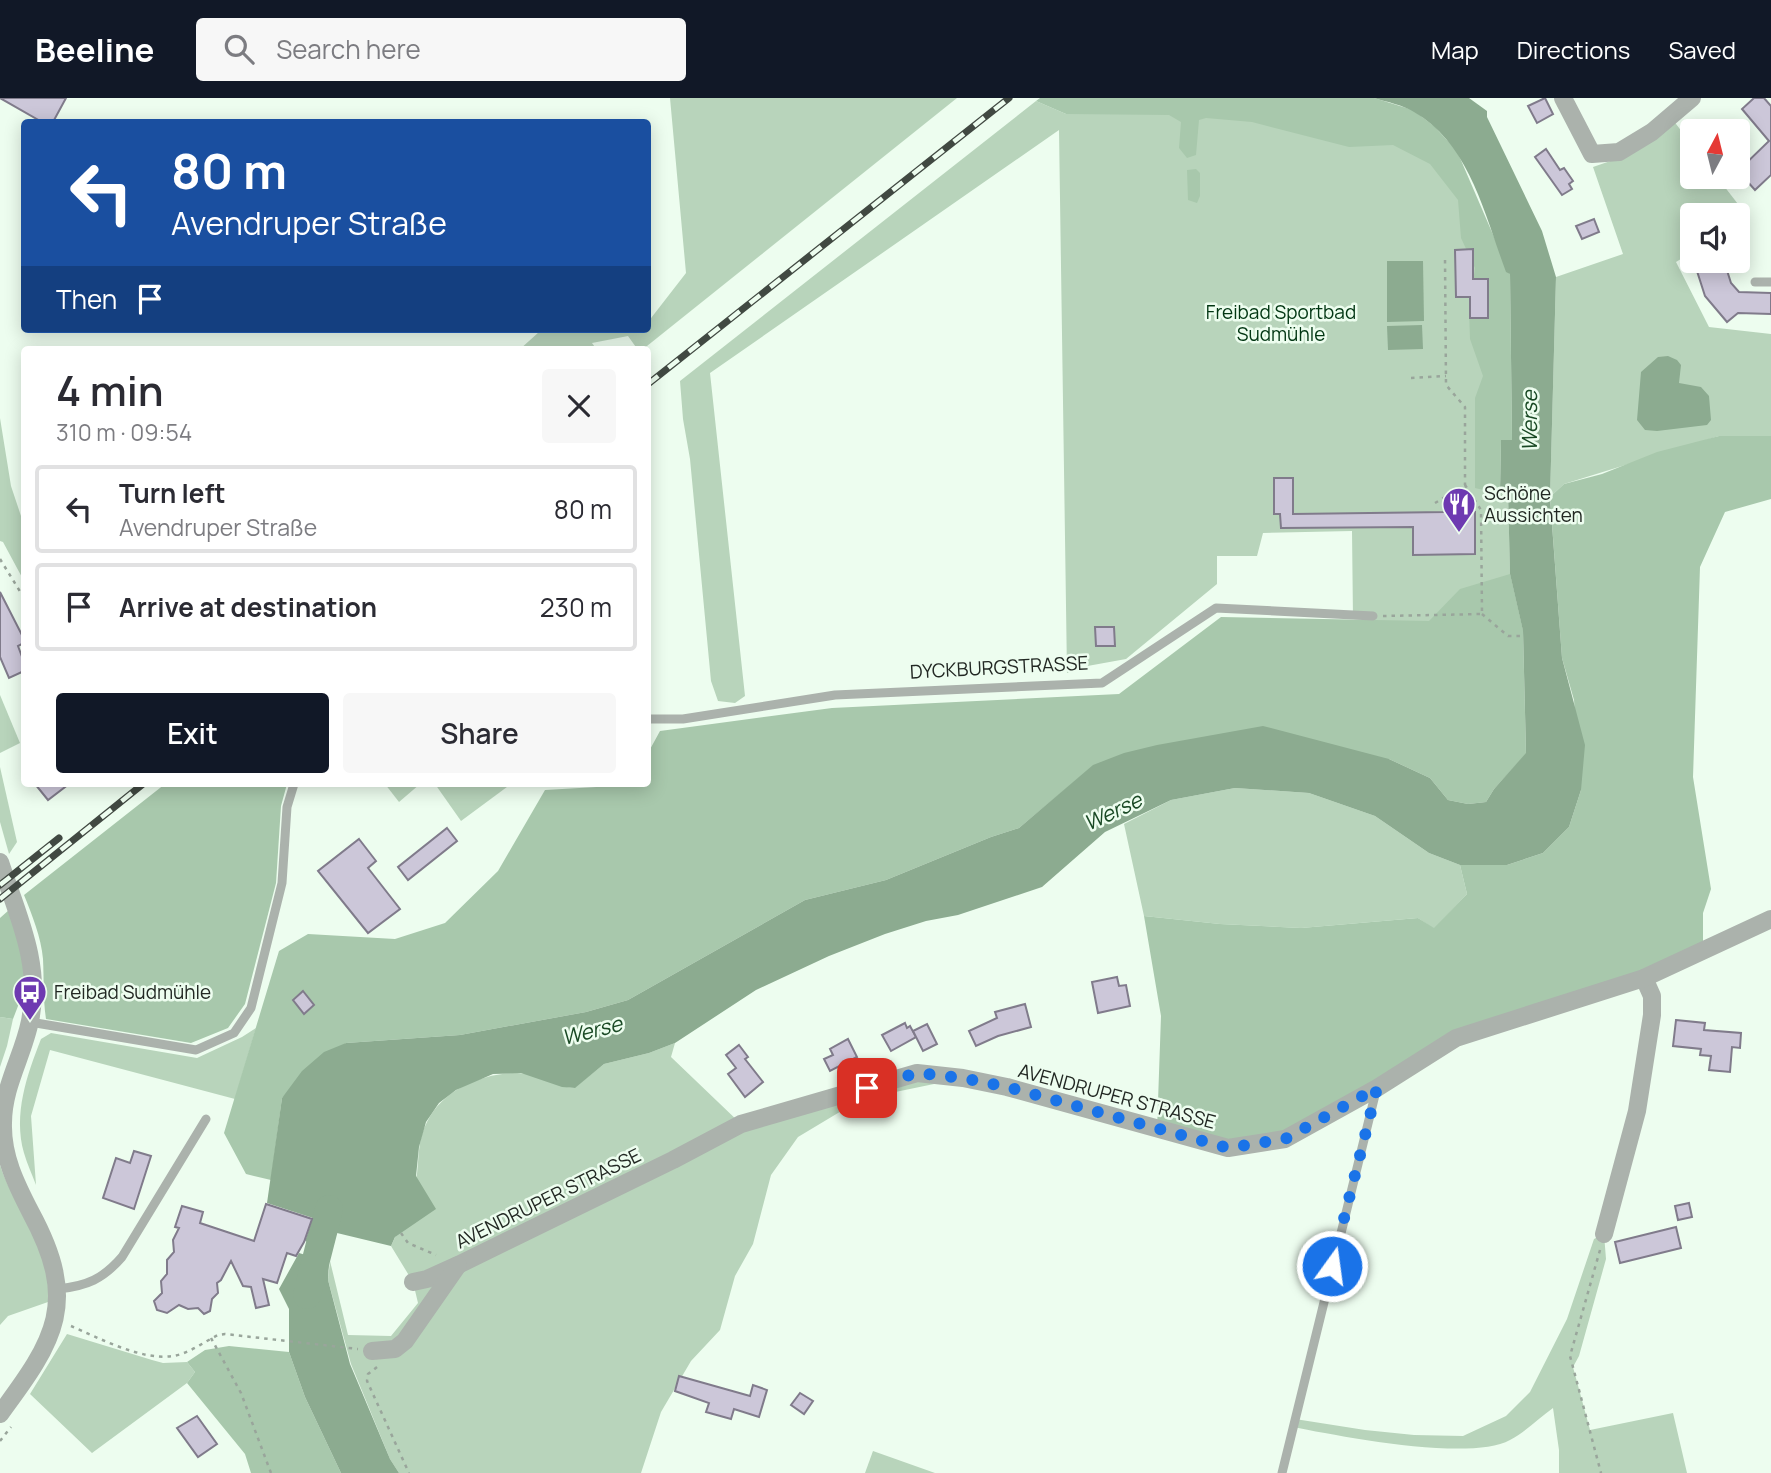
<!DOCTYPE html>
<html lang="en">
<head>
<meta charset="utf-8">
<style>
  body { margin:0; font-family:Manrope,sans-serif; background:#f7f7f7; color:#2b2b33; height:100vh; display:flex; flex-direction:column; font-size:26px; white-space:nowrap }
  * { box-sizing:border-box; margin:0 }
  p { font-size:23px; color:#7c7c81 }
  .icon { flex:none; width:38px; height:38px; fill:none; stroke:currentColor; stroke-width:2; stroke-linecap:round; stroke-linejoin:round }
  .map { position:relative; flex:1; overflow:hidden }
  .drawer { position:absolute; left:21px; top:248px; width:630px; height:441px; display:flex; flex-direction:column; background:#fff; border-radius:7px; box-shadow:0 4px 18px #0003 }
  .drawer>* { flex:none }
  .guide { position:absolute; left:21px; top:21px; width:630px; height:214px; border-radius:7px; box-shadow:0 4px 18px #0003; background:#1a4fa0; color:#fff; overflow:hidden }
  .needle { width:46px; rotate:7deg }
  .tools { position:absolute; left:1680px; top:21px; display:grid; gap:14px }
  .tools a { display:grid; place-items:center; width:70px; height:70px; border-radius:7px; background:#fff; box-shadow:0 4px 18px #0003; font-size:35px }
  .pin { position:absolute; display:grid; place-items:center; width:60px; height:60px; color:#fff; margin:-30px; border-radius:14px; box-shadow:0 4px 10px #0006 }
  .me { position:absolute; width:77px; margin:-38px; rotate:14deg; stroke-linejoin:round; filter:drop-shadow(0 0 5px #0008) }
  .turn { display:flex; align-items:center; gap:24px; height:147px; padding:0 35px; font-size:32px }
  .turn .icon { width:91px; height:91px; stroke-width:2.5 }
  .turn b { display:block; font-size:49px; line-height:60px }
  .then { display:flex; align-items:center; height:66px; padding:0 35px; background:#0003; gap:14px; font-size:26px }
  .round { display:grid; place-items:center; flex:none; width:74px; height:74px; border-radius:7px; background:#f7f7f7 }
  .overview { display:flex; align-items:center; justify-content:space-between; height:119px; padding:0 35px }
  h1 { font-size:42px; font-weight:600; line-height:52px }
  .button { display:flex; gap:14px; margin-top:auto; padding:14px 35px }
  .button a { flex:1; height:80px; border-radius:7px; background:#111827; color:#fff; font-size:28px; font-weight:600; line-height:80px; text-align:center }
  .button a+a { background:#f7f7f7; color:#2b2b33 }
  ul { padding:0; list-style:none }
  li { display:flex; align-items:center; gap:21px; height:88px; margin:0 14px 10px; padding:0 21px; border:4px solid #e1e1e2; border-radius:7px }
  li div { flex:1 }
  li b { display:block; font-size:26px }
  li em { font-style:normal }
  header { display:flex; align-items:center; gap:42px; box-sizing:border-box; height:98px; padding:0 35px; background:#111827; color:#fff }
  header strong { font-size:33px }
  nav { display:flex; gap:38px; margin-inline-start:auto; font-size:24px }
  .search { width:490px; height:63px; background:#f7f7f7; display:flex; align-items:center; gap:18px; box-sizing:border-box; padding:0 24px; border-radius:7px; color:#7c7c81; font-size:26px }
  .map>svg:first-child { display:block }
  .green { fill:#b8d4bb }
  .forest { fill:#a8c8ac }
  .water { fill:#8cab90 }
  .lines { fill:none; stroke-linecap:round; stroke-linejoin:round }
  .river { stroke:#8cab90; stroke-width:28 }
  .building { fill:#ccc7d9; stroke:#807b8b; stroke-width:2 }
  .path { stroke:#99a59b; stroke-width:2.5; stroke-dasharray:3.5 5; stroke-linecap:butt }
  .service { stroke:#abb2ac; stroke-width:9 }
  .minor { stroke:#abb2ac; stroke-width:18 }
  .rail-casing { stroke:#414942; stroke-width:7 }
  .rail { stroke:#edfdef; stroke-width:4.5; stroke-dasharray:13; stroke-linecap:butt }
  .route { stroke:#1a73e8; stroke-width:12; stroke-dasharray:0 21.6 }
  .labels { text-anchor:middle; stroke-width:5; stroke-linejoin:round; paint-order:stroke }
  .park-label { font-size:19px; fill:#013612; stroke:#edfdef }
  .poi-label { font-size:19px; fill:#222823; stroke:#edfdef; text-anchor:start }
  .street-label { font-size:19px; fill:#222823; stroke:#edfdef }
  .water-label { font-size:21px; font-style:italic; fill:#194924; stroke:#edfdef }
</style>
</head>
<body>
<header>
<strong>Beeline</strong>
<div class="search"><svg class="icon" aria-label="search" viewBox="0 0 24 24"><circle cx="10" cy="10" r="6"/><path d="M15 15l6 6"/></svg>Search here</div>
<nav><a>Map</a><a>Directions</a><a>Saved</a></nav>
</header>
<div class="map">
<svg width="1771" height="1375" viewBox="0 0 1771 1375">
  <rect width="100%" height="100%" fill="#edfdef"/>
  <g class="green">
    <polygon points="670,0 957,0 642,252 638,252 628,238 592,245 597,252 519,252 539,234 566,231 648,231 648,224 686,175"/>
    <polygon points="1103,0 1401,38 1475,103 1501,394 1508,393 1510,476 1523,533 1353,521 1352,433 1263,435 1257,458 1217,458 1217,486 1126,561 1082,569 1067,575 1059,32 710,275 745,598 735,605 718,603 711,583 690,361 683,321 680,283 1036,3 1066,16"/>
    <polygon points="1673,22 1692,47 1692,79 1717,79 1748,119 1738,126 1738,117 1692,117 1692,154 1676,164 1709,229 1771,236 1771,338 1719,338 1564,386 1550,399 1556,179 1623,156 1593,69 1622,59"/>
    <polygon points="0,320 11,388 24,427 24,483 3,444 0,443"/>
    <polygon points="0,597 20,645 0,655"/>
    <polygon points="0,669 17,744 9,756 0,724"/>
    <polygon points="385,686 420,686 399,704"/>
    <polygon points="435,686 511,686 461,723"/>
    <polygon points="1235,690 1309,695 1375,718 1429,755 1460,767 1467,796 1434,831 1418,820 1301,830 1220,826 1144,818 1124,726 1171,702"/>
    <polygon points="0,919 13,921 7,948 0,969"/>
    <path d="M256,930L235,1001L50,952L31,1018L36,1087C32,1076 27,1066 24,1055C13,1016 27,977 41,941L51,935L197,960L242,939Z"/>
    <path d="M675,945L671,959L741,1026L917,975L963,980L876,998L843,1012L798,1039L771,1077L753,1146L735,1178L720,1232L691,1263L661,1314L641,1375H399L390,1361L351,1266L328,1182L330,1163L348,1237L391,1238L418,1205L413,1184L391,1148C401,1128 413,1097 417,1076C419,1059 418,1040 427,1024C443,991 483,975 517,975C537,975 555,989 574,990L604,966L649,955Z"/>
    <path d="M0,1067C11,1103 41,1133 49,1171C51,1181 49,1193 48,1204L8,1218L0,1227Z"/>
    <path d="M1604,1136L1606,1161L1579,1258L1573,1269L1590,1332L1673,1315L1687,1375H1559V1352L1553,1310C1539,1320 1525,1334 1510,1342C1470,1364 1339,1338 1293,1329L1295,1321L1365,1332L1414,1337L1463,1338L1506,1318L1530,1294L1567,1221L1594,1141Z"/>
    <polygon points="67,1236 152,1262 163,1265 187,1264 195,1274 187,1285 92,1355 30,1296"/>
    <polygon points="873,1353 935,1375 865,1375"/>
  </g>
  <g class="forest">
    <polygon points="1040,0 1374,0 1413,12 1434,28 1457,53 1510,176 1512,342 1501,343 1500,394 1496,395 1475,390 1475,300 1483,278 1470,241 1469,212 1475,170 1461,140 1458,102 1430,66 1393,47 1349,49 1252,24 1206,20 1199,22 1196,57 1187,60 1179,50 1181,24 1169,17 1066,16 1036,3"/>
    <polygon points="1196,71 1200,75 1200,98 1197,105 1188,102 1187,72"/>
    <polygon points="1719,338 1771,338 1771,401 1725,414 1700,469 1693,679 1711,791 1703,815 1703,852 1456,940 1285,1041 1228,1050 1157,1032 1161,918 1144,818 1220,826 1301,830 1418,820 1434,830 1467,796 1460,767 1507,767 1543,755 1569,729 1581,692 1574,602 1562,560 1550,399 1564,386 1602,376 1657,354"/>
    <polygon points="1510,476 1523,533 1526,656 1494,691 1486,704 1468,706 1448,702 1430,680 1389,661 1093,668 1019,730 991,739 886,782 805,802 628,902 586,914 460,937 346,945 282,1000 271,1082 246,1076 224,1035 279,853 308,836 395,841 445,825 498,773 545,692 648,686 648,655 660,633 832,610 1119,596 1221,519 1429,523 1460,491"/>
    <path d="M165,686H287L281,708L276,785L245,906L228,930L191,945L46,921C43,901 44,881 43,861C41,839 32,817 24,797Z"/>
    <polygon points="9,812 24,856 25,890 13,921 0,919 0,820"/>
    <polygon points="229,1248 289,1254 305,1299 341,1375 251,1375 245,1356 187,1285 195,1274 187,1264 205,1252"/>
  </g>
  <g class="water">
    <path d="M1374,0H1469L1487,13V19L1542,133L1556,179L1550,400L1562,560L1585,647L1581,692L1569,729L1543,755L1507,767H1460L1429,755L1375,718L1309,695L1235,690L1171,702L1105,734L1042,789L958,817L926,823L885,836L829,858L756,892L675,945L649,955L604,966L575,990L562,989L521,975L493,976L456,992L439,1005L426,1024L419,1049L416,1078L436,1111L395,1139L391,1148L337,1135L330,1152L305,1143L313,1120L267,1105L282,1000L302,973L324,954L346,945L460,937L586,914L628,902L805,802L886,782L991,739L1019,730L1093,667L1124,655L1157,647L1263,628L1389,661L1430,680L1448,702L1468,706L1486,704L1494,691L1526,655L1523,533L1510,476L1508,394H1500L1501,342H1512L1510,176L1506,174C1485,118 1470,46 1414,14C1403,7 1387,4 1374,0Z"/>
    <polygon points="1387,163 1423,163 1424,223 1387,224"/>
    <polygon points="1422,227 1423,251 1388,252 1387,228"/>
    <polygon points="1668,258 1677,262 1681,267 1679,285 1701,289 1709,298 1711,322 1707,327 1657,333 1645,332 1637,322 1641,274 1658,259"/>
    <polygon points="299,1155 329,1164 328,1182 350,1266 390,1361 399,1375 341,1375 305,1299 289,1254 289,1211 279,1191"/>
  </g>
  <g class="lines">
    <polyline class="river" points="307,1197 329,1111"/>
  </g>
  <g class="building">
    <polygon points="0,0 66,0 53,24 42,24"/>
    <polygon points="1545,0 1553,16 1537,25 1528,8"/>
    <polygon points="1754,0 1764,0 1771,8 1771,77 1755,92 1738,73 1769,43 1742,11"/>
    <polygon points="1546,51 1560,72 1564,70 1573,83 1569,86 1572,91 1562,97 1535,59"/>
    <polygon points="1594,121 1599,134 1582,141 1576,128"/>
    <polygon points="1473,151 1473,181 1488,181 1488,220 1470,220 1470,199 1456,199 1455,152"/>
    <polygon points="1720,163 1724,163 1731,185 1739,194 1771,195 1771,216 1738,215 1727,224 1705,198 1696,170"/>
    <polygon points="1274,380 1293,380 1293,416 1446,414 1446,409 1462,409 1463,414 1475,414 1475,456 1413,457 1413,429 1281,430 1280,416 1274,416"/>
    <polygon points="0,494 24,541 24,545 18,548 24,564 24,573 9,580 0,559"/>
    <polygon points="1095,529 1114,529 1115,548 1096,548"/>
    <polygon points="35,686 69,686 48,702"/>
    <polygon points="447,730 457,743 408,782 398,769"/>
    <polygon points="359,741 376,763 368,770 400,811 368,835 318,773"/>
    <polygon points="1117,879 1119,888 1126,887 1130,908 1098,915 1092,884"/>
    <polygon points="303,893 314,907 304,916 293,902"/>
    <polygon points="1025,906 1031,929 998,938 976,948 969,933 997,920 995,914"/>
    <polygon points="1676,922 1705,925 1704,932 1741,935 1740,950 1732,949 1730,974 1709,972 1711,958 1700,957 1701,951 1673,948"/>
    <polygon points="905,925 907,930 910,928 916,939 891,953 882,937"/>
    <polygon points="927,926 937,946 923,953 913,933"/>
    <polygon points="848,941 857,959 830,973 824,961 833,957 830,951"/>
    <polygon points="739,947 748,959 745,961 763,984 745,999 728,976 736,970 726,957"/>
    <polygon points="134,1053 151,1058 134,1111 103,1100 116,1060 130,1065"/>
    <polygon points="1689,1105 1692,1119 1678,1122 1675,1108"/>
    <polygon points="266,1106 312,1121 304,1144 296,1158 287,1155 277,1185 263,1181 269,1207 256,1210 251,1189 243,1188 231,1163 221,1182 217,1185 218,1195 212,1201 210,1213 204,1216 198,1210 188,1211 179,1207 167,1215 157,1212 154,1203 162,1195 161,1183 167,1176 167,1162 174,1154 173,1142 179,1130 175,1129 182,1108 203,1114 200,1125 254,1143"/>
    <polygon points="1676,1129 1681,1150 1620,1165 1615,1144"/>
    <polygon points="679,1278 750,1298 753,1287 767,1292 759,1319 734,1311 731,1321 706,1314 709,1305 675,1293"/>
    <polygon points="800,1295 813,1303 804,1316 791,1307"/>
    <polygon points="197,1318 217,1346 198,1359 177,1330"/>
  </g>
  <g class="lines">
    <g class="path">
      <polyline points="1411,280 1446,278"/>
      <polyline points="1435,405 1465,387 1465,309 1446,287 1445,159"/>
      <polyline points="0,461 24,500"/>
      <polyline points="1482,516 1508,538 1524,538"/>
      <polyline points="1383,518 1482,516 1481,412 1465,387"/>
      <polyline points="401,1135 408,1145 436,1157"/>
      <polyline points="1600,1152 1570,1258 1601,1375"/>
      <path d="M71,1228C99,1240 142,1263 173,1258C188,1256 204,1244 218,1237L225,1236L358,1251"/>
      <polyline points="211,1240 241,1295 271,1375"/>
      <polyline points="377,1269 368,1276 367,1283 409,1375"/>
      <polyline points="0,1343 11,1329"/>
    </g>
    <g class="service">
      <polyline points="1755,184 1771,184"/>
      <polyline points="648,621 683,621 835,597 1102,585 1216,510 1373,518"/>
      <polyline points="30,924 196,952 234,935 251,910 282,785 287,709 294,686"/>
      <path d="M58,1191C87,1188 103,1181 122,1159L206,1021"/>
      <polyline points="1282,1375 1376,993"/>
    </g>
    <g class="minor">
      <polyline points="1563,0 1592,56 1619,54 1652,34 1692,0"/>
      <path d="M0,764C17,816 42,866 30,923C23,958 3,988 3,1025C2,1058 16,1086 31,1115C79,1204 56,1241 0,1316"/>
      <polyline points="1604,1136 1637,1013 1652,917 1652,898 1644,880"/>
      <polyline points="413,1184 427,1181 458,1167 673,1062 741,1026 917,975 963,980 1007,989 1228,1050 1285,1041 1377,990 1456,940 1644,880 1771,821"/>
      <polyline points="372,1253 395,1251 405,1243 458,1167"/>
    </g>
    <defs>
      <g id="rail">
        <polyline points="648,286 1009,0"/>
        <polyline points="0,787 59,740"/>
        <polyline points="0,801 143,686"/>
      </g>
    </defs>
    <use href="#rail" class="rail-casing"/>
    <use href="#rail" class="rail"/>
  </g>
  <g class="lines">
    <polyline class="route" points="867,990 917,975 963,980 1007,989 1228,1050 1285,1041 1377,990 1332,1168"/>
  </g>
  <defs>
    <symbol id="restaurant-pin" viewBox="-11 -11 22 30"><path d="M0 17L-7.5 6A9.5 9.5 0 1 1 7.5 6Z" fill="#6e3ab1" stroke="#edfdef"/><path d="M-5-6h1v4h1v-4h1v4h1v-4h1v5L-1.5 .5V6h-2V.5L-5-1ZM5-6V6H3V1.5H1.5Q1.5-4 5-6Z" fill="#fff"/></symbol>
    <symbol id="bus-pin" viewBox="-11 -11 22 30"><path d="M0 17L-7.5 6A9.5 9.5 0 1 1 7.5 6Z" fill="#6e3ab1" stroke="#edfdef"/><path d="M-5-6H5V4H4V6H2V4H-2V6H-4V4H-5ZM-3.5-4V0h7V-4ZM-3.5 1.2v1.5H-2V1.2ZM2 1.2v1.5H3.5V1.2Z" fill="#fff"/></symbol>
  </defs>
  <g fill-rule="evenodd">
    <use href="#restaurant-pin" x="1440" y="387" width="38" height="52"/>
    <use href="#bus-pin" x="11" y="875" width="38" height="52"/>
  </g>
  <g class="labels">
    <g class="park-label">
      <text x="1281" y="221">Freibad Sportbad<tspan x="1281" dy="22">Sudmühle</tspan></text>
    </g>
    <g class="poi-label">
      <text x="1484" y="402">Schöne<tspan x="1484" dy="22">Aussichten</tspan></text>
      <text x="54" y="901">Freibad Sudmühle</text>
    </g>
    <g class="street-label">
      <text transform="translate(999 569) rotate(-3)" y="7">DYCKBURGSTRASSE</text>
      <text transform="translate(1117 998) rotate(15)" y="7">AVENDRUPER STRASSE</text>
      <text transform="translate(548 1100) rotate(-26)" y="7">AVENDRUPER STRASSE</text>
    </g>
    <g class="water-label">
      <text transform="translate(1530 323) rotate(-90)" y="7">Werse</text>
      <text transform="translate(1113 714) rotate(-25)" y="7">Werse</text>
      <text transform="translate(592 933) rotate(-14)" y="7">Werse</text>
    </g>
  </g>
</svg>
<div class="tools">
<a><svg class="needle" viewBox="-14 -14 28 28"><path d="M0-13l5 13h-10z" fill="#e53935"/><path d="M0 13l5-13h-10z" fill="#7c7c81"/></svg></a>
<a><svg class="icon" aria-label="sound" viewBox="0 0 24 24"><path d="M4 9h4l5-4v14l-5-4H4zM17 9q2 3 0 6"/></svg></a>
</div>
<div class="pin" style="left:867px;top:990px;background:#d93025"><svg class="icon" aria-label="arrive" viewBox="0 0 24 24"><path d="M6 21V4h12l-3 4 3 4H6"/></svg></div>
<svg class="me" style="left:1332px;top:1168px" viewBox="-20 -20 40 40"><circle r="17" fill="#1a73e8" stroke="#fff" stroke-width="3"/><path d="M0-11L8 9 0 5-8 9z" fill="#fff"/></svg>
<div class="guide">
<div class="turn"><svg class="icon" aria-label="left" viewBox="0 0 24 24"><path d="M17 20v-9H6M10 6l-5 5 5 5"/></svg><div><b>80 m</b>Avendruper Straße</div></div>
<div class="then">Then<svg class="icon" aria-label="arrive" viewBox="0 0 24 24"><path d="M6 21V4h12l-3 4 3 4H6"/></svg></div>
</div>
<section class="drawer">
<div class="overview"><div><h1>4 min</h1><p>310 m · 09:54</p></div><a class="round"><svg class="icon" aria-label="close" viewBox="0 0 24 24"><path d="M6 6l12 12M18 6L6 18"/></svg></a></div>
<ul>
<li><svg class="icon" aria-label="left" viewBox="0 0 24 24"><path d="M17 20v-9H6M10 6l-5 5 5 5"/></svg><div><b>Turn left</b><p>Avendruper Straße</p></div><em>80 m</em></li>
<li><svg class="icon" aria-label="arrive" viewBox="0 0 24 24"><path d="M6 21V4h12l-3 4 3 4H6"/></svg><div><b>Arrive at destination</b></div><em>230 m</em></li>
</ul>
<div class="button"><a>Exit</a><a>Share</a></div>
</section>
</div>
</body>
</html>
